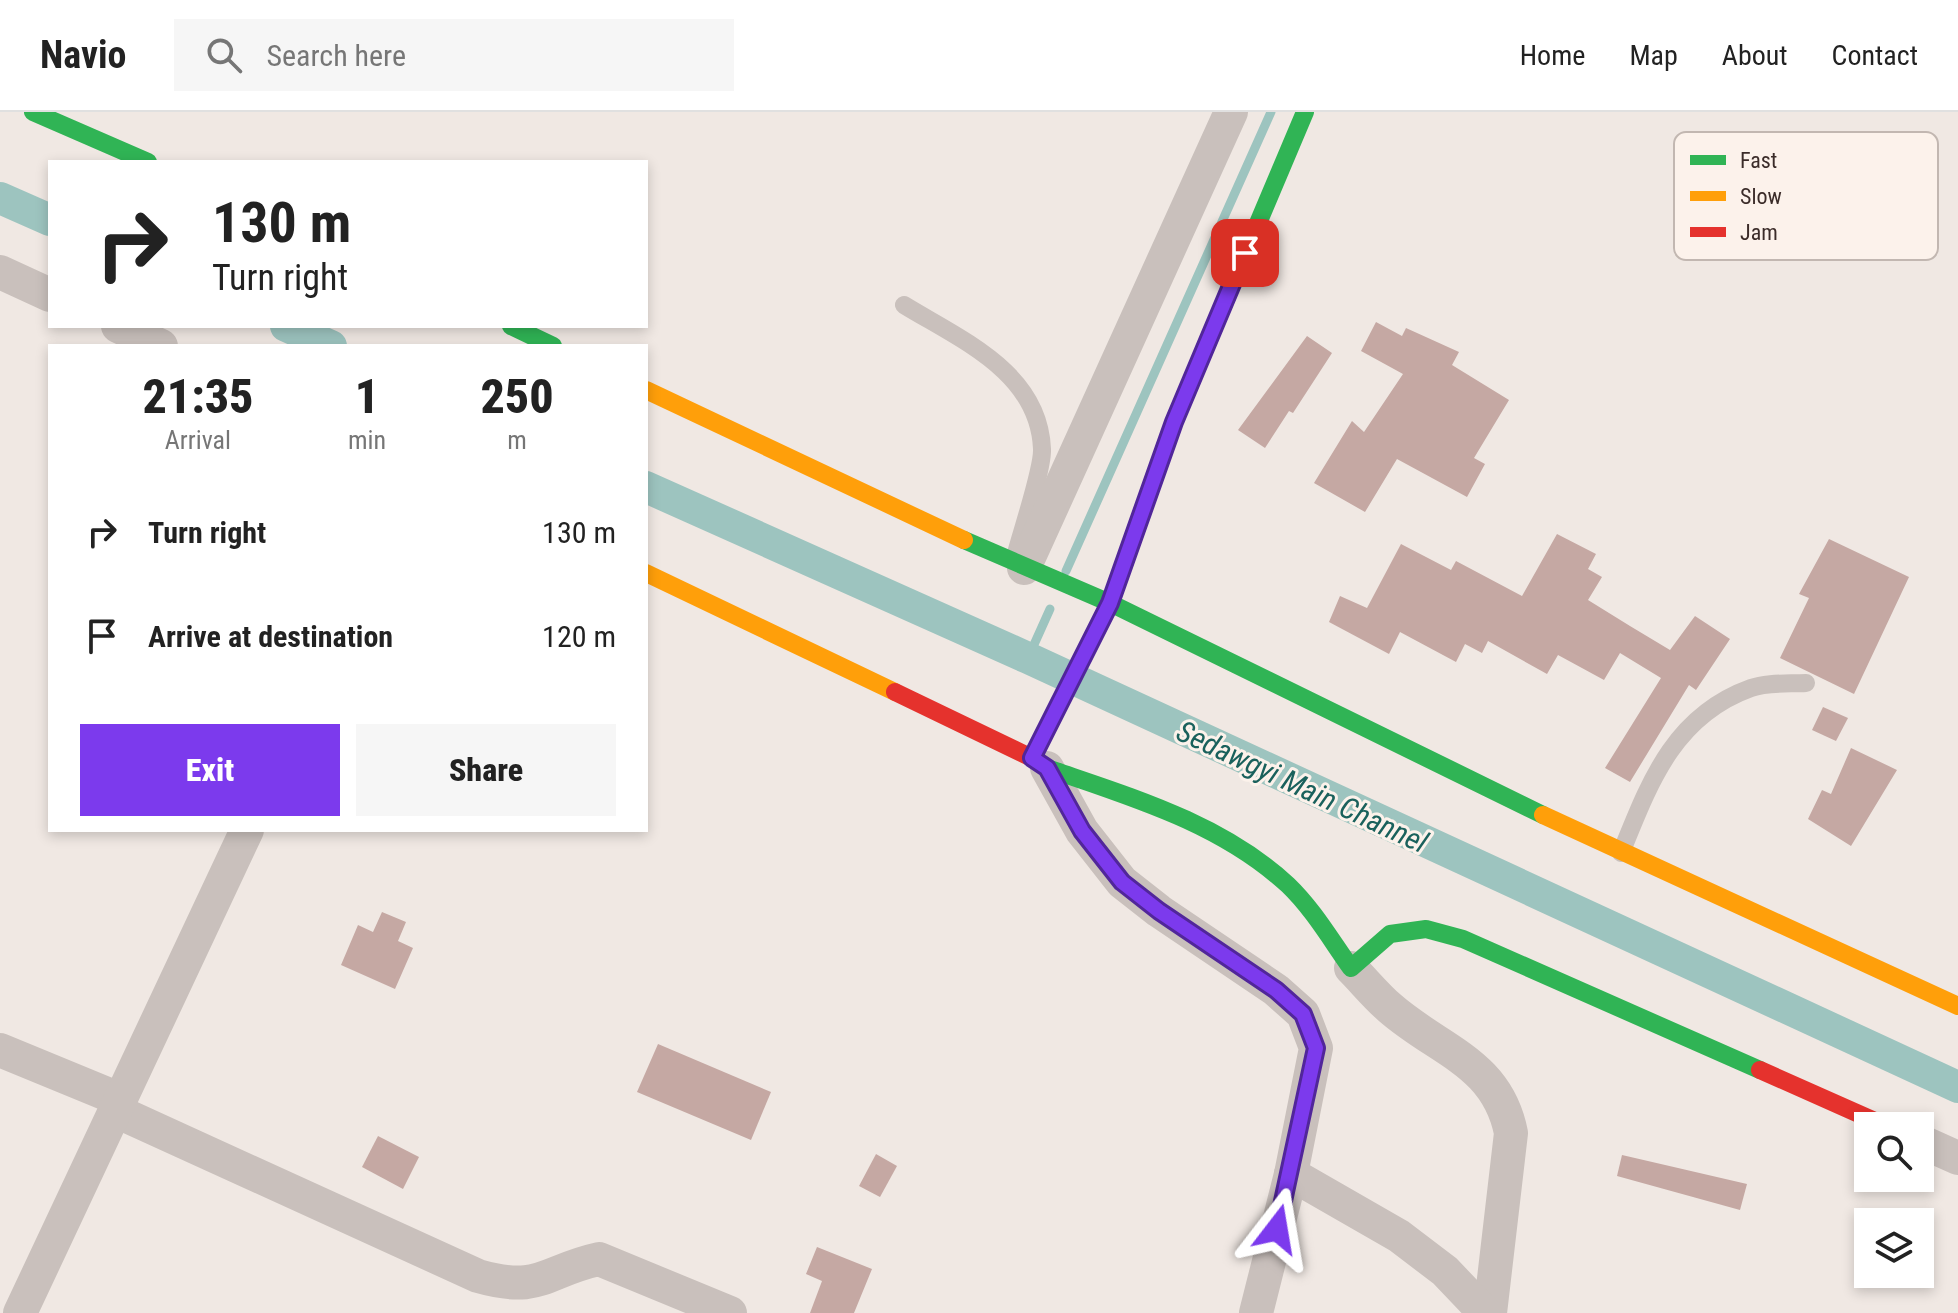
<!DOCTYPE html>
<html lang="en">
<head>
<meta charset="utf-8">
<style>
  body { margin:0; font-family:"Roboto Condensed",sans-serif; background:#f6f6f6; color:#222; height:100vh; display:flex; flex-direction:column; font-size:30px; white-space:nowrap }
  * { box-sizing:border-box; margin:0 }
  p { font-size:26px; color:#767676 }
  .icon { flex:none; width:44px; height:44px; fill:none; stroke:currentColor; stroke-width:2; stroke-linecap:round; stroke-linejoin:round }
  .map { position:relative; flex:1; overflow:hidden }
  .panel { position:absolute; left:48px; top:232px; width:600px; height:488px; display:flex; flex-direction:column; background:#fff; border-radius:0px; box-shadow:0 4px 12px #0003 }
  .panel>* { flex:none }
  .banner { position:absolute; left:48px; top:48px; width:600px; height:168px; border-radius:0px; box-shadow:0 4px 12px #0003; background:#fff; color:#222; overflow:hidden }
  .buttons { position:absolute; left:1854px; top:1000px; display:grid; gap:16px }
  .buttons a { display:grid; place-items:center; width:80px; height:80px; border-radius:0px; background:#fff; box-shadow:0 4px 12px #0003; font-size:40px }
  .pin { position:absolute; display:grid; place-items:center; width:68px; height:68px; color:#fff; margin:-34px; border-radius:16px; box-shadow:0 4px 12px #0006 }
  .me { position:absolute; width:88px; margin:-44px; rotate:14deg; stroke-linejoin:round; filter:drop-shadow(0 0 6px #0008) }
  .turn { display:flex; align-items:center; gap:28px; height:168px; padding:0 32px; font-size:36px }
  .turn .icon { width:104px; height:104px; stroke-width:2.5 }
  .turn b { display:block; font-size:56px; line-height:68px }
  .eta { display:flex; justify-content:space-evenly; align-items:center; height:136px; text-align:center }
  .eta b { font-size:48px; font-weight:800; line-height:56px }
  .action { display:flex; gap:16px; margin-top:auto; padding:16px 32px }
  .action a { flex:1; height:92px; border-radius:0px; background:#7c3aed; color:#fff; font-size:32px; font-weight:800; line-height:92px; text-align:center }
  .action a+a { background:#f6f6f6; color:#222 }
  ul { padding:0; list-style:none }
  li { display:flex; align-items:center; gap:24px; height:104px; padding:0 32px }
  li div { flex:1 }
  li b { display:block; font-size:30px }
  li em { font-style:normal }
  header { display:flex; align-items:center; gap:48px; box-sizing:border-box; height:112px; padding:0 40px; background:#fff; border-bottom:2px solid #e0e0e0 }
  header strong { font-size:38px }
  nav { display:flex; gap:44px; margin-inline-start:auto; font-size:28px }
  .search { width:560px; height:72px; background:#f6f6f6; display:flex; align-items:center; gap:20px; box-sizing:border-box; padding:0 28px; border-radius:0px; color:#767676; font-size:30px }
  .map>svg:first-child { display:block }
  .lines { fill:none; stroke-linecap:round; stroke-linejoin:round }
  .stream { stroke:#9dc4bf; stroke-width:9 }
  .canal { stroke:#9dc4bf; stroke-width:32 }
  .building { fill:#c5a8a3 }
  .lane { stroke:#c9c0bc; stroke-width:18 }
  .street { stroke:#c9c0bc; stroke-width:34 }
  .fast { stroke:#30b455; stroke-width:18 }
  .slow { stroke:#ff9f0a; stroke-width:18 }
  .jam { stroke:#e5322d; stroke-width:18 }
  .route-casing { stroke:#51269a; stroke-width:20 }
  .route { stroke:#7c3aed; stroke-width:14 }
  .labels { text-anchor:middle; stroke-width:6; stroke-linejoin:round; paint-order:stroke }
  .water-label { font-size:30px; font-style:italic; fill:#1a615c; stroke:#fcf2eb }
  .key { fill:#fcf2eb; stroke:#c2b7b1; stroke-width:2 }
  .key-label { font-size:22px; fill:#3b2c29 }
</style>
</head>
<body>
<header>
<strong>Navio</strong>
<div class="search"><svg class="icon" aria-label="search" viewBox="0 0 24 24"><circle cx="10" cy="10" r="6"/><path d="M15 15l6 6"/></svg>Search here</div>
<nav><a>Home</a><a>Map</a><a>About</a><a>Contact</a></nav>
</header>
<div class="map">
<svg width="1958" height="1201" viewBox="0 0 1958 1201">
  <rect width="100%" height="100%" fill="#f0e8e3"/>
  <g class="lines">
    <g class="stream">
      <polyline points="1066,459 1271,0"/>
      <polyline points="1028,546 1050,497"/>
    </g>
    <g class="canal">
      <polyline points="0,86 50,108"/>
      <polyline points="286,214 331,234"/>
      <polyline points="646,375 1028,546 1958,975"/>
    </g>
  </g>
  <g class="building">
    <polygon points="1376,210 1402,224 1406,216 1459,240 1452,253 1509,288 1474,346 1485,352 1467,385 1397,347 1365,400 1314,371 1352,309 1364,320 1403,262 1361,239"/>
    <polygon points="1307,224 1332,241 1293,301 1289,299 1265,336 1238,318"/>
    <polygon points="1557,422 1596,442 1588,457 1602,465 1588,488 1630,514 1670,538 1695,504 1730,527 1696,578 1689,573 1630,670 1605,656 1661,566 1620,541 1604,568 1558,543 1547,562 1488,529 1482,541 1465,532 1456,550 1400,520 1389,542 1329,510 1340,484 1367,496 1401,432 1451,458 1456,449 1522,484"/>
    <polygon points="1829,427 1909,465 1854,582 1780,546 1809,486 1799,482"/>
    <polygon points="1823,595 1848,606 1836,629 1812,618"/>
    <polygon points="1851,636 1897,658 1851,734 1808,707 1822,678 1831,682"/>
    <polygon points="382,800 406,810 398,829 413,836 395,877 341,853 358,813 373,820"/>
    <polygon points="658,932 771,980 751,1028 637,980"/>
    <polygon points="378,1024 419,1045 403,1077 362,1055"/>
    <polygon points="876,1042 897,1054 880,1085 859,1074"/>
    <polygon points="1622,1043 1747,1072 1740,1098 1617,1064"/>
    <polygon points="817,1135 872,1157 854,1201 810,1201 822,1169 806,1162"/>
  </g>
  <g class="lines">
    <g class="lane">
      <path d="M904,193C961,228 1039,260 1042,337C1043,357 1021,421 1015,445"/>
      <path d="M1621,741C1649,672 1673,604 1751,576C1767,570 1789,572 1806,571"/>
    </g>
    <g class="street">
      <polyline points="0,160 50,183"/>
      <polyline points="118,214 161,234"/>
      <polyline points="1024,456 1231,0"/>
      <polyline points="1047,656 1082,719 1122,770 1159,799 1276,878 1303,902 1316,936 1291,1062 1256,1201"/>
      <path d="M1351,856C1364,869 1376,884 1390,896C1439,939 1497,950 1511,1021L1490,1201"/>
      <polyline points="0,938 119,987"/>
      <path d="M116,999L478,1164C541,1182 544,1159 599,1147L730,1201"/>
      <polyline points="1920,1029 1958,1046"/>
      <polyline points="1291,1062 1399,1124 1445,1159 1485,1201"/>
      <polyline points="20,1201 247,718"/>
    </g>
    <g class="fast">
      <polyline points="33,0 148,50"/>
      <polyline points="511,214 553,234"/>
      <polyline points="1133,427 1174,310 1305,0"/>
      <polyline points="964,428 1110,491 1543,703"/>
      <path d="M1032,646L1047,656C1131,685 1221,711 1288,773C1313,797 1331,828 1351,856L1390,822L1426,817L1463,827L1760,958"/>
    </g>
    <g class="slow">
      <polyline points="646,278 964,428"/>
      <polyline points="646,461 895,580"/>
      <polyline points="1543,703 1958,894"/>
    </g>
    <g class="jam">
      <polyline points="895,580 1032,646 1110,491 1133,427"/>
      <polyline points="1760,958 1886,1014"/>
    </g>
  </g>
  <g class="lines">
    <defs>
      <polyline id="route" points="1245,141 1174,310 1110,491 1032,646 1047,656 1082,719 1122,770 1159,799 1276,878 1303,902 1316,936 1277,1117"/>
    </defs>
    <use href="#route" class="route-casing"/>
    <use href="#route" class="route"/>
  </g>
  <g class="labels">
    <g class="water-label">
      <text transform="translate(1302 675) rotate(25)" y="10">Sedawgyi Main Channel</text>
    </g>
  </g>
  <rect x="1674" y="20" width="264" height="128" rx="12" class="key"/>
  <rect x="1690" y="43" width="36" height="10" fill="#30b455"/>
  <rect x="1690" y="79" width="36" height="10" fill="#ff9f0a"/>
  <rect x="1690" y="115" width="36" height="10" fill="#e5322d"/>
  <g class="key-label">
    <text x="1740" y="56">Fast</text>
    <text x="1740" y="92">Slow</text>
    <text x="1740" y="128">Jam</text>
  </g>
</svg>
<div class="buttons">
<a><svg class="icon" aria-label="search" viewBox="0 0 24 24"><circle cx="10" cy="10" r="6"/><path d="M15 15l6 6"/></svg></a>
<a><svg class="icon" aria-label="layers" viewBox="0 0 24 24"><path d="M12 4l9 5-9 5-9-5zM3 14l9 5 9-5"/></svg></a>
</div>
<div class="pin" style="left:1245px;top:141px;background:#d93025"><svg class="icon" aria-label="arrive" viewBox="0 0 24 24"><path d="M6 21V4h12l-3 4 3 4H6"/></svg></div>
<svg class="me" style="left:1277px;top:1117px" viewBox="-20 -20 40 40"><path d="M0-17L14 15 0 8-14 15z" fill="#7c3aed" stroke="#fff" stroke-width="4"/></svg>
<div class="banner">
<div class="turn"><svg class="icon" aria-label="right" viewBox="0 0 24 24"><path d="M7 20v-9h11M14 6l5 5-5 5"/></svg><div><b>130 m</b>Turn right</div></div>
</div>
<section class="panel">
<div class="eta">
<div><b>21:35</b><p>Arrival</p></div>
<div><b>1</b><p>min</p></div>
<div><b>250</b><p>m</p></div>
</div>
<ul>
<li><svg class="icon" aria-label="right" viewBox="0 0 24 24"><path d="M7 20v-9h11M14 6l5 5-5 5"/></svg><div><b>Turn right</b></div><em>130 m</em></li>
<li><svg class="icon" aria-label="arrive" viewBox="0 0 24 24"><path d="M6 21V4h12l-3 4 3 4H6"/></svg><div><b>Arrive at destination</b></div><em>120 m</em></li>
</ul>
<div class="action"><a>Exit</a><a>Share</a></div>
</section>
</div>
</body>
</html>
